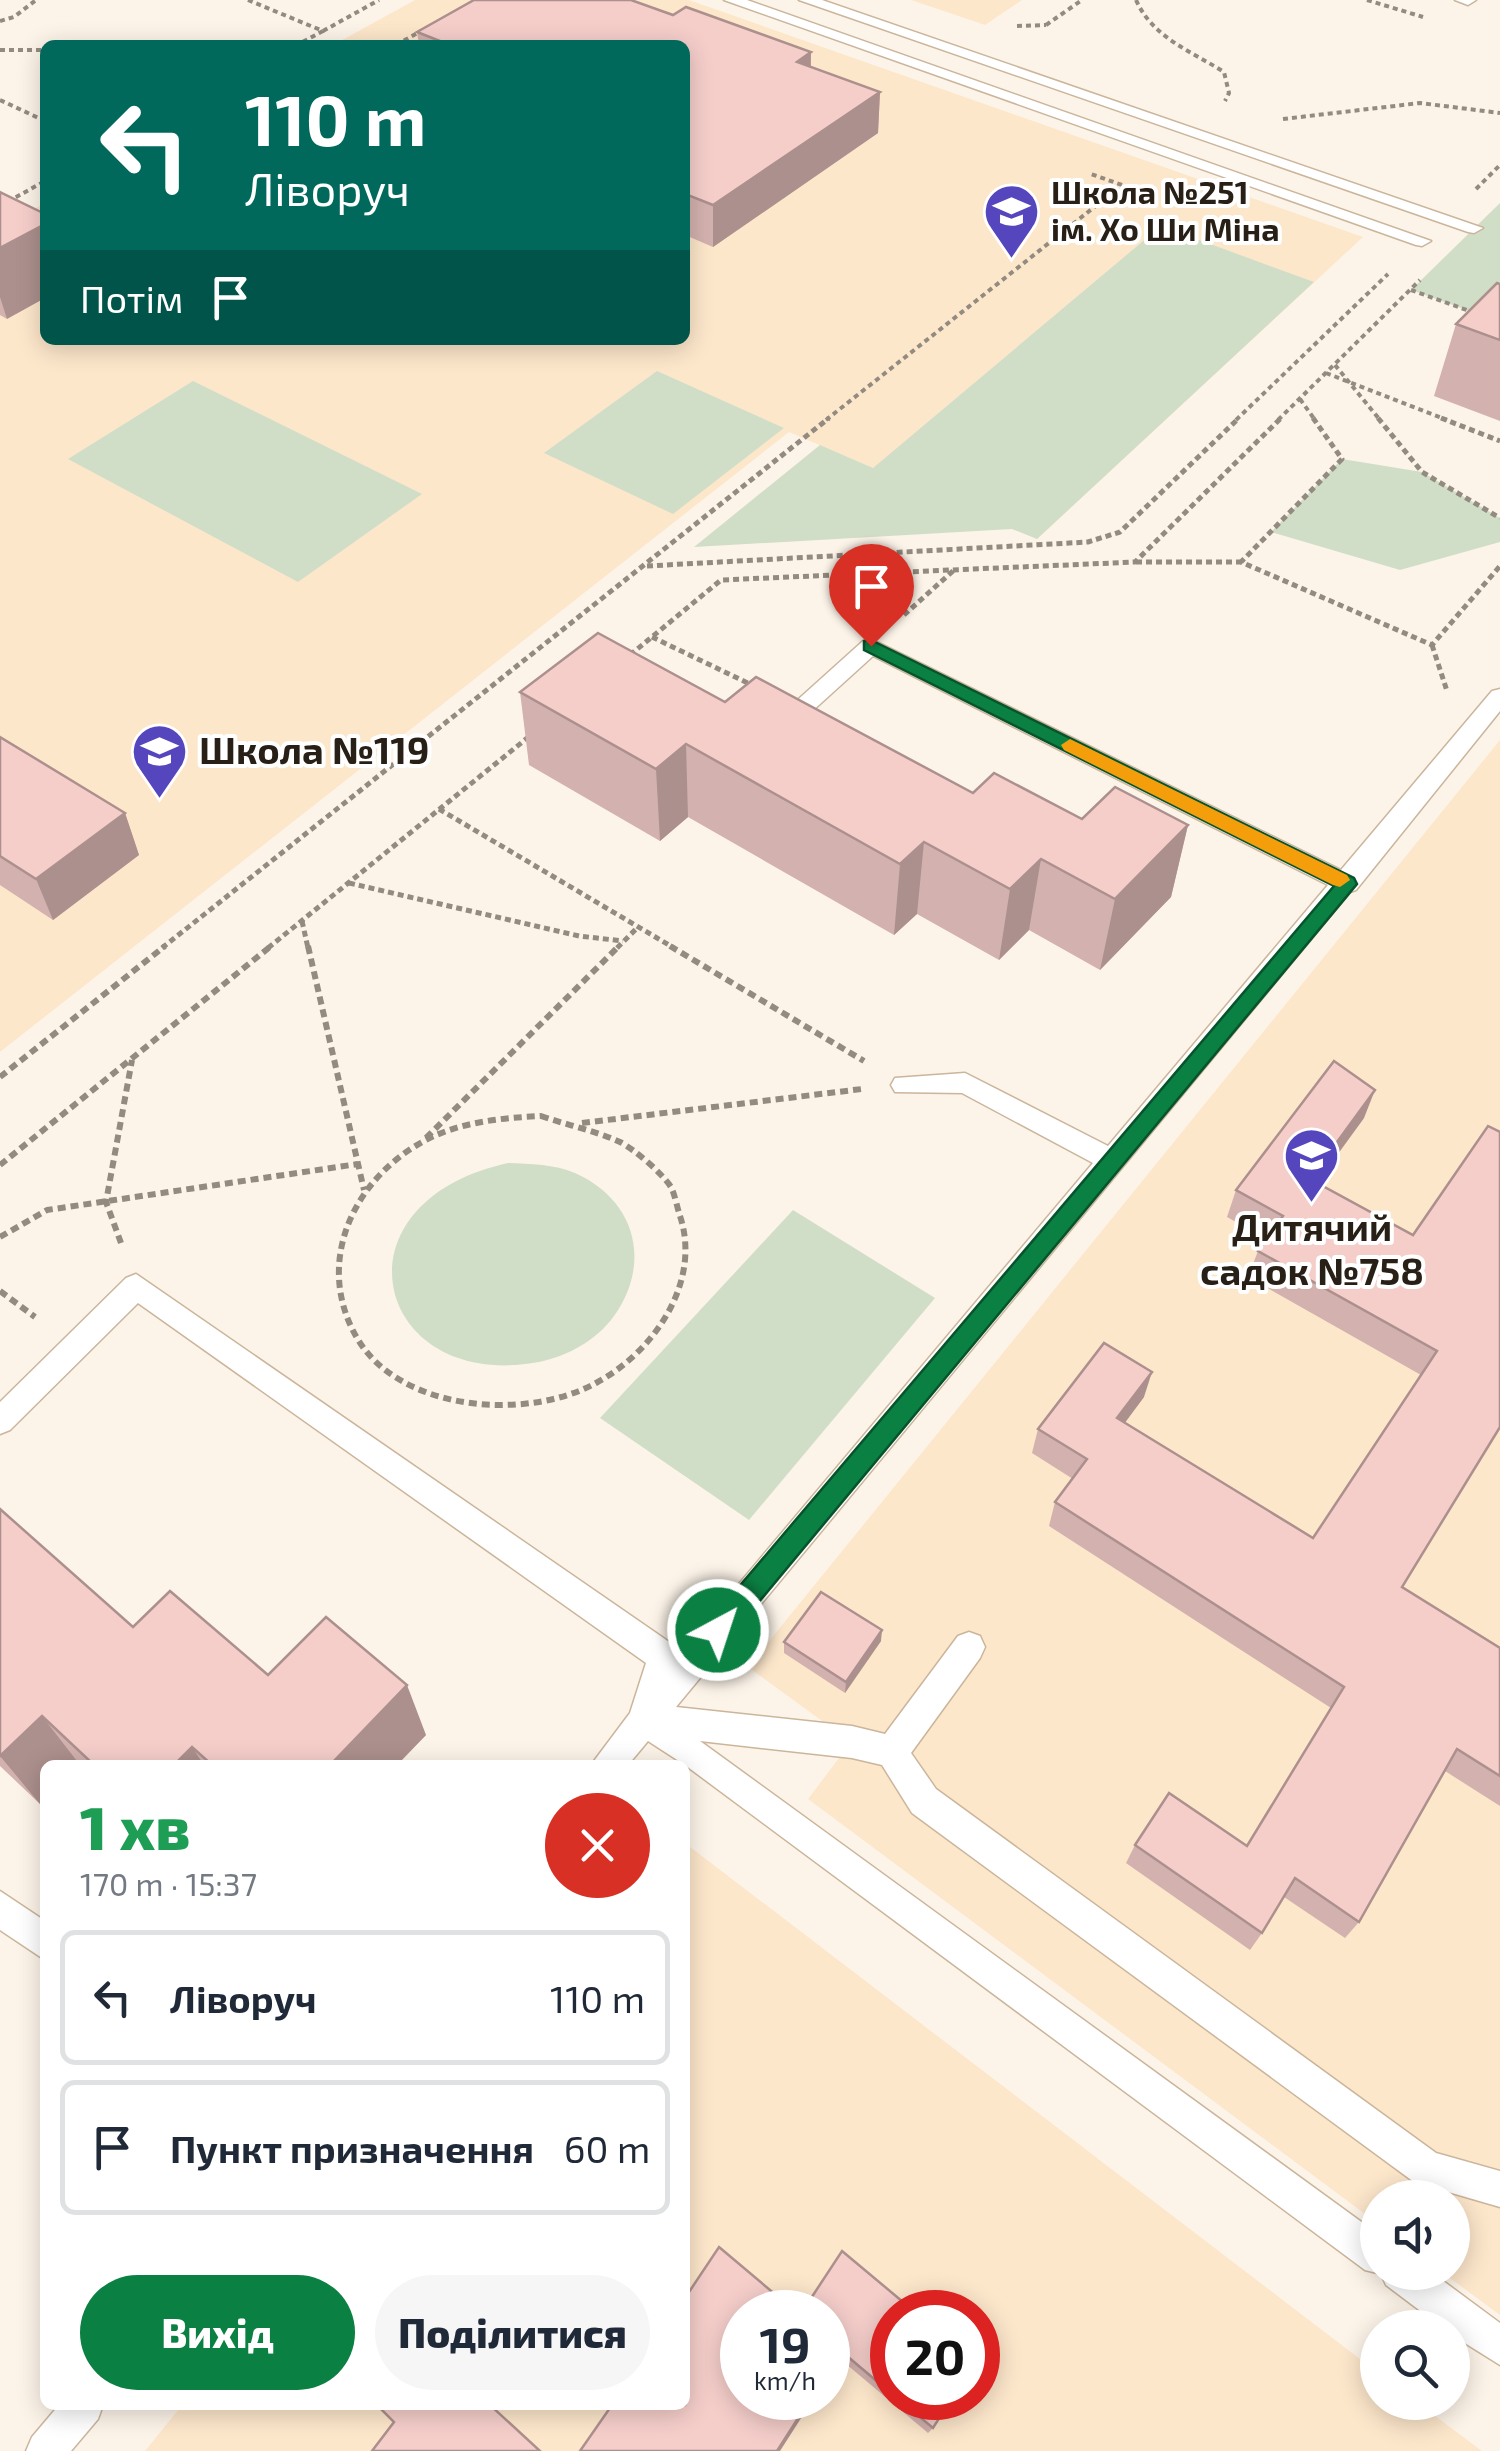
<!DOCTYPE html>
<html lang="uk">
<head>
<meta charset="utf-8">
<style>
  body { margin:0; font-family:"Exo 2",sans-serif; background:#f6f6f7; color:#1f2937; height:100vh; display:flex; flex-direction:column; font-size:38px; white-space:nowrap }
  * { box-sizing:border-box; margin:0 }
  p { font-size:32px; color:#747a83 }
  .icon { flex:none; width:55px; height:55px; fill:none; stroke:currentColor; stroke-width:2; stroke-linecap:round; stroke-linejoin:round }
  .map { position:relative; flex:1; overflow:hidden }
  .details { position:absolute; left:40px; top:1760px; width:650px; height:650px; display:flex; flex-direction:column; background:#fff; border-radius:15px; box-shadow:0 5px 25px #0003 }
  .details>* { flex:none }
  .top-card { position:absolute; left:40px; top:40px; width:650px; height:305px; border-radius:15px; box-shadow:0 5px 25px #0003; background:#00695c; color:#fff; overflow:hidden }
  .buttons { position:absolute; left:1360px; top:2180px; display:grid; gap:20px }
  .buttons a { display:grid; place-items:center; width:110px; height:110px; border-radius:50%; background:#fff; box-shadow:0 5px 25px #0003; font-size:50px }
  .speed { position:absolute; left:720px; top:2290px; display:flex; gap:20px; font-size:50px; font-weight:700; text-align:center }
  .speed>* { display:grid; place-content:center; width:130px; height:130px; border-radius:50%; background:#fff; box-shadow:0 5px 25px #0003; line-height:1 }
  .speed small { font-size:25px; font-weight:400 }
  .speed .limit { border:15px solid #d22; background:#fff; color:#111 }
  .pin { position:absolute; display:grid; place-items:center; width:85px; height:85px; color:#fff; margin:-102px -42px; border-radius:50% 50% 50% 0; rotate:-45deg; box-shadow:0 0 10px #0007 }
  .pin .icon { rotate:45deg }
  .me { position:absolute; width:110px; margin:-55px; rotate:40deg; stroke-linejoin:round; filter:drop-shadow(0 0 8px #0008) }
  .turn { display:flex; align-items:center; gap:35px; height:210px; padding:0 40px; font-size:45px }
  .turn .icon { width:130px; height:130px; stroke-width:2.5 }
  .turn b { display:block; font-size:70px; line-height:85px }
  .then { display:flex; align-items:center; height:95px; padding:0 40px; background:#0003; gap:20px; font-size:38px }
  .round { display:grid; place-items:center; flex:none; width:105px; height:105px; border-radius:52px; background:#f6f6f7 }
  .summary { display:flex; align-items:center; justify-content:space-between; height:170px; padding:0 40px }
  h1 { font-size:60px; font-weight:800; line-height:75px; color:#1e9e55 }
  .action { display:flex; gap:20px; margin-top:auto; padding:20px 40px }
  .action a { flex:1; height:115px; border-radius:60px; background:#0b8043; color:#fff; font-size:40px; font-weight:800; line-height:115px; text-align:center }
  .action a+a { background:#f6f6f7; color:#1f2937 }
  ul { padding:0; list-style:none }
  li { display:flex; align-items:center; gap:30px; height:135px; margin:0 20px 15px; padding:0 20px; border:5px solid #e0e1e3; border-radius:15px }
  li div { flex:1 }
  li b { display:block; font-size:38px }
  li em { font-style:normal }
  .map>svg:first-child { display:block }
  .built { fill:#fde7cb; fill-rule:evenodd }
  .green { fill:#d1dec7 }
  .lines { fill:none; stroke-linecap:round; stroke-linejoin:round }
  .service-casing { stroke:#cbb59b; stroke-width:3 }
  .path-far2 { stroke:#938a80; stroke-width:4; stroke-dasharray:5 4; stroke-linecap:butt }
  .path-far1 { stroke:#938a80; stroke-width:5; stroke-dasharray:6 4; stroke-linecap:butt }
  .path { stroke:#938a80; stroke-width:6; stroke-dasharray:8 5; stroke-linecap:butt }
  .service { fill:#fff; fill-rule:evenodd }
  .wall { fill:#d3b1ae }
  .shaded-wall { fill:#ac908d }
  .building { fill:#f5ceca; stroke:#ac908d; stroke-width:2.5 }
  .route { fill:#0b8043; stroke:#07532c; stroke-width:2.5 }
  .slow { fill:#f59e0b }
  .labels { text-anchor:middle; stroke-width:8; stroke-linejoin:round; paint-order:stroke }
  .far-poi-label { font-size:32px; font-weight:bold; fill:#282016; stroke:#fff; text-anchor:start }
  .poi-label { font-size:38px; font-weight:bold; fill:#282016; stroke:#fff; text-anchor:start }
</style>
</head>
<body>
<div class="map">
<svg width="1500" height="2451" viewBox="0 0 1500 2451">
  <rect width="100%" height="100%" fill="#fdf4e9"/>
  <g class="built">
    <polygon points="415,0 689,0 1363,237 1037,539 789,432 0,1052 0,227 45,203 45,340 685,340 685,45 333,45"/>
    <polygon points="911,0 1022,0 985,25"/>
    <polygon points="1500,740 1500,2315 1443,2273 1452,2272 1452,2198 1378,2198 1377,2223 808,1799 851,1742 748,1667"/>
    <path d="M685,1843L1377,2372L1378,2402L1418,2403L1482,2451H145L182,2405H685ZM742,2312H828V2398H742ZM892,2312H978V2398H892Z"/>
  </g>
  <g class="green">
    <polygon points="1500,203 1500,322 1411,290"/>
    <polygon points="1161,226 1314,282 1037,539 1012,529 694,547 820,445 873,468"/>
    <polygon points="657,371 784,428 673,514 544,453"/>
    <polygon points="193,381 422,494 298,582 68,459"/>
    <polygon points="1342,459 1422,472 1500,518 1500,542 1400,570 1271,532"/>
    <path d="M508,1163C531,1164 554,1164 575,1173C636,1200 652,1263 614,1316C597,1340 568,1356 539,1362C375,1393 326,1203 508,1163Z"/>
    <polygon points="793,1210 935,1298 749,1520 600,1418"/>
  </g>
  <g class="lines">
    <defs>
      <g id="service">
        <polygon points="724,0 747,0 1431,241 1422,246 1416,245"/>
        <polygon points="799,0 822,0 1483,228 1474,233 1468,232"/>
        <polygon points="1455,0 1476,0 1468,5"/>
        <polygon points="871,639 1341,870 1492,691 1500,689 1500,711 1356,890 1350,892 676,1707 852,1726 885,1734 958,1636 969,1632 980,1636 985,1647 980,1658 911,1753 936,1789 1436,2153 1500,2171 1500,2207 1414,2182 912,1813 882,1765 852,1758 700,1741 1378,2234 1378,2272 1431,2272 1500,2323 1500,2365 1452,2335 1452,2328 1443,2328 1386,2285 1381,2274 1365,2270 685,1765 648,1741 628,1765 591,1765 630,1713 646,1663 138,1303 10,1430 0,1434 0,1402 126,1278 136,1274 675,1646 679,1655 1093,1163 962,1093 895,1092 891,1085 895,1078 965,1073 1108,1146 1328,885 873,656 809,714 793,714 790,709 793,704 863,641"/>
        <polygon points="0,1891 45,1921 45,1960 0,1930"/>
        <polygon points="59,2405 103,2405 98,2419 71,2451 26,2451 32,2437"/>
      </g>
    </defs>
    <use href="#service" class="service-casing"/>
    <g class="path-far2">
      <polyline points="248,0 323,31 297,45"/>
      <path d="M1136,0C1153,38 1191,51 1224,72L1229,93L1225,101"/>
      <polyline points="1367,0 1423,17"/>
      <polyline points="0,21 14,17 36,0"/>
      <polyline points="1046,25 1082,0"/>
      <polyline points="1017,26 1046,25"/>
      <polyline points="323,31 379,0"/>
      <polyline points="396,45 421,31"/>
      <polyline points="0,50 45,50"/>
      <polyline points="0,100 45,121"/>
      <polyline points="1283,119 1420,103 1500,113"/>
      <polyline points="1476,189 1500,165"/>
      <polyline points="0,206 45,181"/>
      <polyline points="1411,290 1475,313"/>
      <polyline points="1335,365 1380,420"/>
      <polyline points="1326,373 1447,420"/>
      <polyline points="1300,399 1315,420"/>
      <polyline points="826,420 1122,185 1091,174"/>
      <polyline points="1236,420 1388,274"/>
      <polyline points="1278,420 1420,280"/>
    </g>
    <g class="path-far1">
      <polyline points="1313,418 1342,459 1241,562 1432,645 1500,566"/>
      <polyline points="1378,418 1422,472 1500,518"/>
      <polyline points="1441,418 1500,441"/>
      <polyline points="1136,562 1241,562"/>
      <polyline points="647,566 1088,542 1120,532 1239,418"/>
      <polyline points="904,615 954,570"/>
      <polyline points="652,637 754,686"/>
      <polyline points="1432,645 1447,691"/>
      <polyline points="630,655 721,580 1135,562 1281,418"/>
      <polyline points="439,809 674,948"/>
      <polyline points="349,883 579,936 623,941"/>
      <polyline points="302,921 308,948"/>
      <polyline points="162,948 829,418"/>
      <polyline points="268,948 531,735"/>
      <polyline points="617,948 638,927"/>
    </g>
    <g class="path">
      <polyline points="308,946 364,1190"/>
      <polyline points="670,946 864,1061"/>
      <polyline points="0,1077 165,946"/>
      <path d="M541,1116C567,1125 596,1131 620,1142C634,1149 662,1173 671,1187C675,1195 677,1207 680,1216C702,1282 654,1352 596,1383C527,1421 400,1412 357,1338C314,1264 352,1180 424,1141C459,1122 501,1118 541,1116Z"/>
      <polyline points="582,1123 862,1089"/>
      <polyline points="426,1138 619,946"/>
      <polyline points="0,1165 271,946"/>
      <polyline points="0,1237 47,1210 358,1164"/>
      <polyline points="121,1243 106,1202 132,1060"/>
      <polyline points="0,1291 35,1317"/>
    </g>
    <use href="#service" class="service"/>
  </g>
  <g class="wall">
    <polygon points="673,15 811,52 811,67 880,92 878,133 713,247 685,235 685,45 419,45 417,32"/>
    <polygon points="0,192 7,319 0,315"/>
    <polygon points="1500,284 1500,421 1434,396 1456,324"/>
    <polygon points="520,692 725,702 973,793 1082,819 1188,825 1171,897 1100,970 1029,930 999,960 917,914 894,935 688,817 660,841 529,765"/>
    <polygon points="0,737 125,813 139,855 53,920 0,885"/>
    <polygon points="1364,1118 1317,1183 1413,1235 1488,1126 1402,1587 1500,1648 1500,1806 1445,1771 1359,1922 1345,1938 1284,1897 1262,1933 1250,1950 1126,1863 1135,1845 1247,1845 1331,1708 1049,1526 1055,1502 1073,1479 1032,1453 1038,1429 1144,1397 1124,1423 1313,1538 1421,1375 1248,1277 1258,1251 1266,1239 1227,1217 1236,1190"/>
    <polygon points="0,1509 133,1627 268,1675 426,1735 397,1765 45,1765 45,1800 40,1804 0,1766"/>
    <polygon points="881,1641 845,1693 784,1653 784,1642"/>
    <polygon points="828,2312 892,2312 892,2398 952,2398 933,2428 928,2433 839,2358 828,2376"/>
  </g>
  <g class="shaded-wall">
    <polygon points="811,52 810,93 797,62"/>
    <polygon points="880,92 878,133 713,247 713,205"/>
    <polygon points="45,224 45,298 7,319 0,297 0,248"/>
    <polygon points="686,744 688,817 660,841 656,769"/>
    <polygon points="125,813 139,855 53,920 36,879"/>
    <polygon points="1188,825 1171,897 1100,970 1115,899"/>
    <polygon points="924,842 917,914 894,935 900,864"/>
    <polygon points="1041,859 1029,930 999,960 1010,889"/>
    <polygon points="1375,1090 1364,1118 1299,1207 1310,1179"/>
    <polygon points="1152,1372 1144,1397 1110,1443 1117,1418"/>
    <polygon points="882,1630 881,1641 845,1693 846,1682"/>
    <polygon points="407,1685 426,1735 397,1765 330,1765"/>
    <polygon points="42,1716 80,1765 45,1765 45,1800 40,1804 0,1756"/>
    <polygon points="192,1747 204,1765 174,1765"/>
    <polygon points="811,2398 814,2398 780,2451 777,2451"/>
  </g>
  <g class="building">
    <polygon points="474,0 631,0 673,15 686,7 811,52 797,62 880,92 713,205 685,194 685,45 450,45 417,32"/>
    <polygon points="0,192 45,214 45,224 0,248"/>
    <polygon points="1497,283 1500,284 1500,340 1456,324"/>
    <polygon points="598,633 725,702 756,677 973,793 994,773 1082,819 1115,787 1188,825 1115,899 1041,859 1010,889 924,842 900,864 686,744 656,769 520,692"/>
    <polygon points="0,737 125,813 36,879 0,856"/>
    <polygon points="1334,1061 1375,1090 1310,1179 1413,1235 1488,1126 1500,1132 1500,1427 1402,1587 1500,1648 1500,1776 1457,1749 1359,1922 1295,1878 1262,1933 1135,1845 1169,1793 1247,1846 1344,1687 1055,1502 1087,1459 1038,1429 1104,1343 1152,1372 1117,1418 1313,1538 1437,1351 1258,1251 1283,1216 1236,1190"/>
    <polygon points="0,1509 133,1627 170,1591 268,1675 326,1617 407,1685 330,1765 212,1765 192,1747 174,1765 94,1765 42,1716 0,1756"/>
    <polygon points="821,1592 882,1630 846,1682 784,1642"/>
    <polygon points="719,2247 796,2312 742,2312 742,2398 811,2398 777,2451 580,2451 612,2405 685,2405 685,2298"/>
    <polygon points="842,2251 915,2312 892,2312 892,2394 841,2351 828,2372 828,2312 802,2312"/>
    <polygon points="897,2398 952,2398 933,2428"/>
    <polygon points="377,2405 490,2405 540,2451 372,2451 394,2422"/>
  </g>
  <polygon class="route" points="871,640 1354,878 1357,884 728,1639 718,1643 709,1639 706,1630 709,1622 1334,886 864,650 864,641"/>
  <polygon class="slow" points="1070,739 1347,875 1350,880 1340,887 1333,885 1064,750 1061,745"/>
  <defs>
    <symbol id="school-pin" viewBox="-11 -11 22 30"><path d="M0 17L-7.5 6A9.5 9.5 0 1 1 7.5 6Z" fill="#5546be" stroke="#fff"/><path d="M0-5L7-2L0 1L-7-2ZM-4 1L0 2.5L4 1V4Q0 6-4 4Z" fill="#fff"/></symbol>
  </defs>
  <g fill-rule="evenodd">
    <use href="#school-pin" x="980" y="180" width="63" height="86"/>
    <use href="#school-pin" x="128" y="720" width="63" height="86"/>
    <use href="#school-pin" x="1280" y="1124" width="63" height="86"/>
  </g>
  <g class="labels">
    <g class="far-poi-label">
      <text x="1051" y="204">Школа №251<tspan x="1051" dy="37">ім. Хо Ши Міна</tspan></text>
    </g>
    <g class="poi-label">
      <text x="199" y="764">Школа №119</text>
      <text x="1312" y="1241" text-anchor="middle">Дитячий<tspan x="1312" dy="44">садок №758</tspan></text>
    </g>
  </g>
</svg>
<div class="buttons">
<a><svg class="icon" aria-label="sound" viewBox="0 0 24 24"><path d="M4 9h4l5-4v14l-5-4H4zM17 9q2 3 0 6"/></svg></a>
<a><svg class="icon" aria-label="search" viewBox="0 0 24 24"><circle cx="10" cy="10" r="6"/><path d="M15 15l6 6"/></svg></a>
</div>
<div class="speed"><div>19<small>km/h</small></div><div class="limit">20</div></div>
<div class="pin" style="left:871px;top:646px;background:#d93025"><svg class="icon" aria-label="arrive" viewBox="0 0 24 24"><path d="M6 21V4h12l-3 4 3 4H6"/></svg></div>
<svg class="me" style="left:718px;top:1630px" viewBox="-20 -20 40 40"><circle r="17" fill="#0b8043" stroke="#fff" stroke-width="3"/><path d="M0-11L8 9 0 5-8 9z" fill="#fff"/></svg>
<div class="top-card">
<div class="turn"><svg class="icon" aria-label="left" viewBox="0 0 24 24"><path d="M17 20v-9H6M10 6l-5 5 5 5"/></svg><div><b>110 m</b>Ліворуч</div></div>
<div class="then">Потім<svg class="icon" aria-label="arrive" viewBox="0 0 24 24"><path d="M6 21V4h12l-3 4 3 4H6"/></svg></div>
</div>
<section class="details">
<div class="summary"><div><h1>1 хв</h1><p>170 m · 15:37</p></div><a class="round" style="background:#d93025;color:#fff"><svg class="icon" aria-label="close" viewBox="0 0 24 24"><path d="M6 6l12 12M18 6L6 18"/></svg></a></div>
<ul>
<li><svg class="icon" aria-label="left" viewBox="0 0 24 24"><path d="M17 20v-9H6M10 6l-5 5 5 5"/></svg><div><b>Ліворуч</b></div><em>110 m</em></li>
<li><svg class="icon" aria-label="arrive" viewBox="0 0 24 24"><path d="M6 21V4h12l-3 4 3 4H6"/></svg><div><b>Пункт призначення</b></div><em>60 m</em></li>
</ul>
<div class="action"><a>Вихід</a><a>Поділитися</a></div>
</section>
</div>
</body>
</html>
